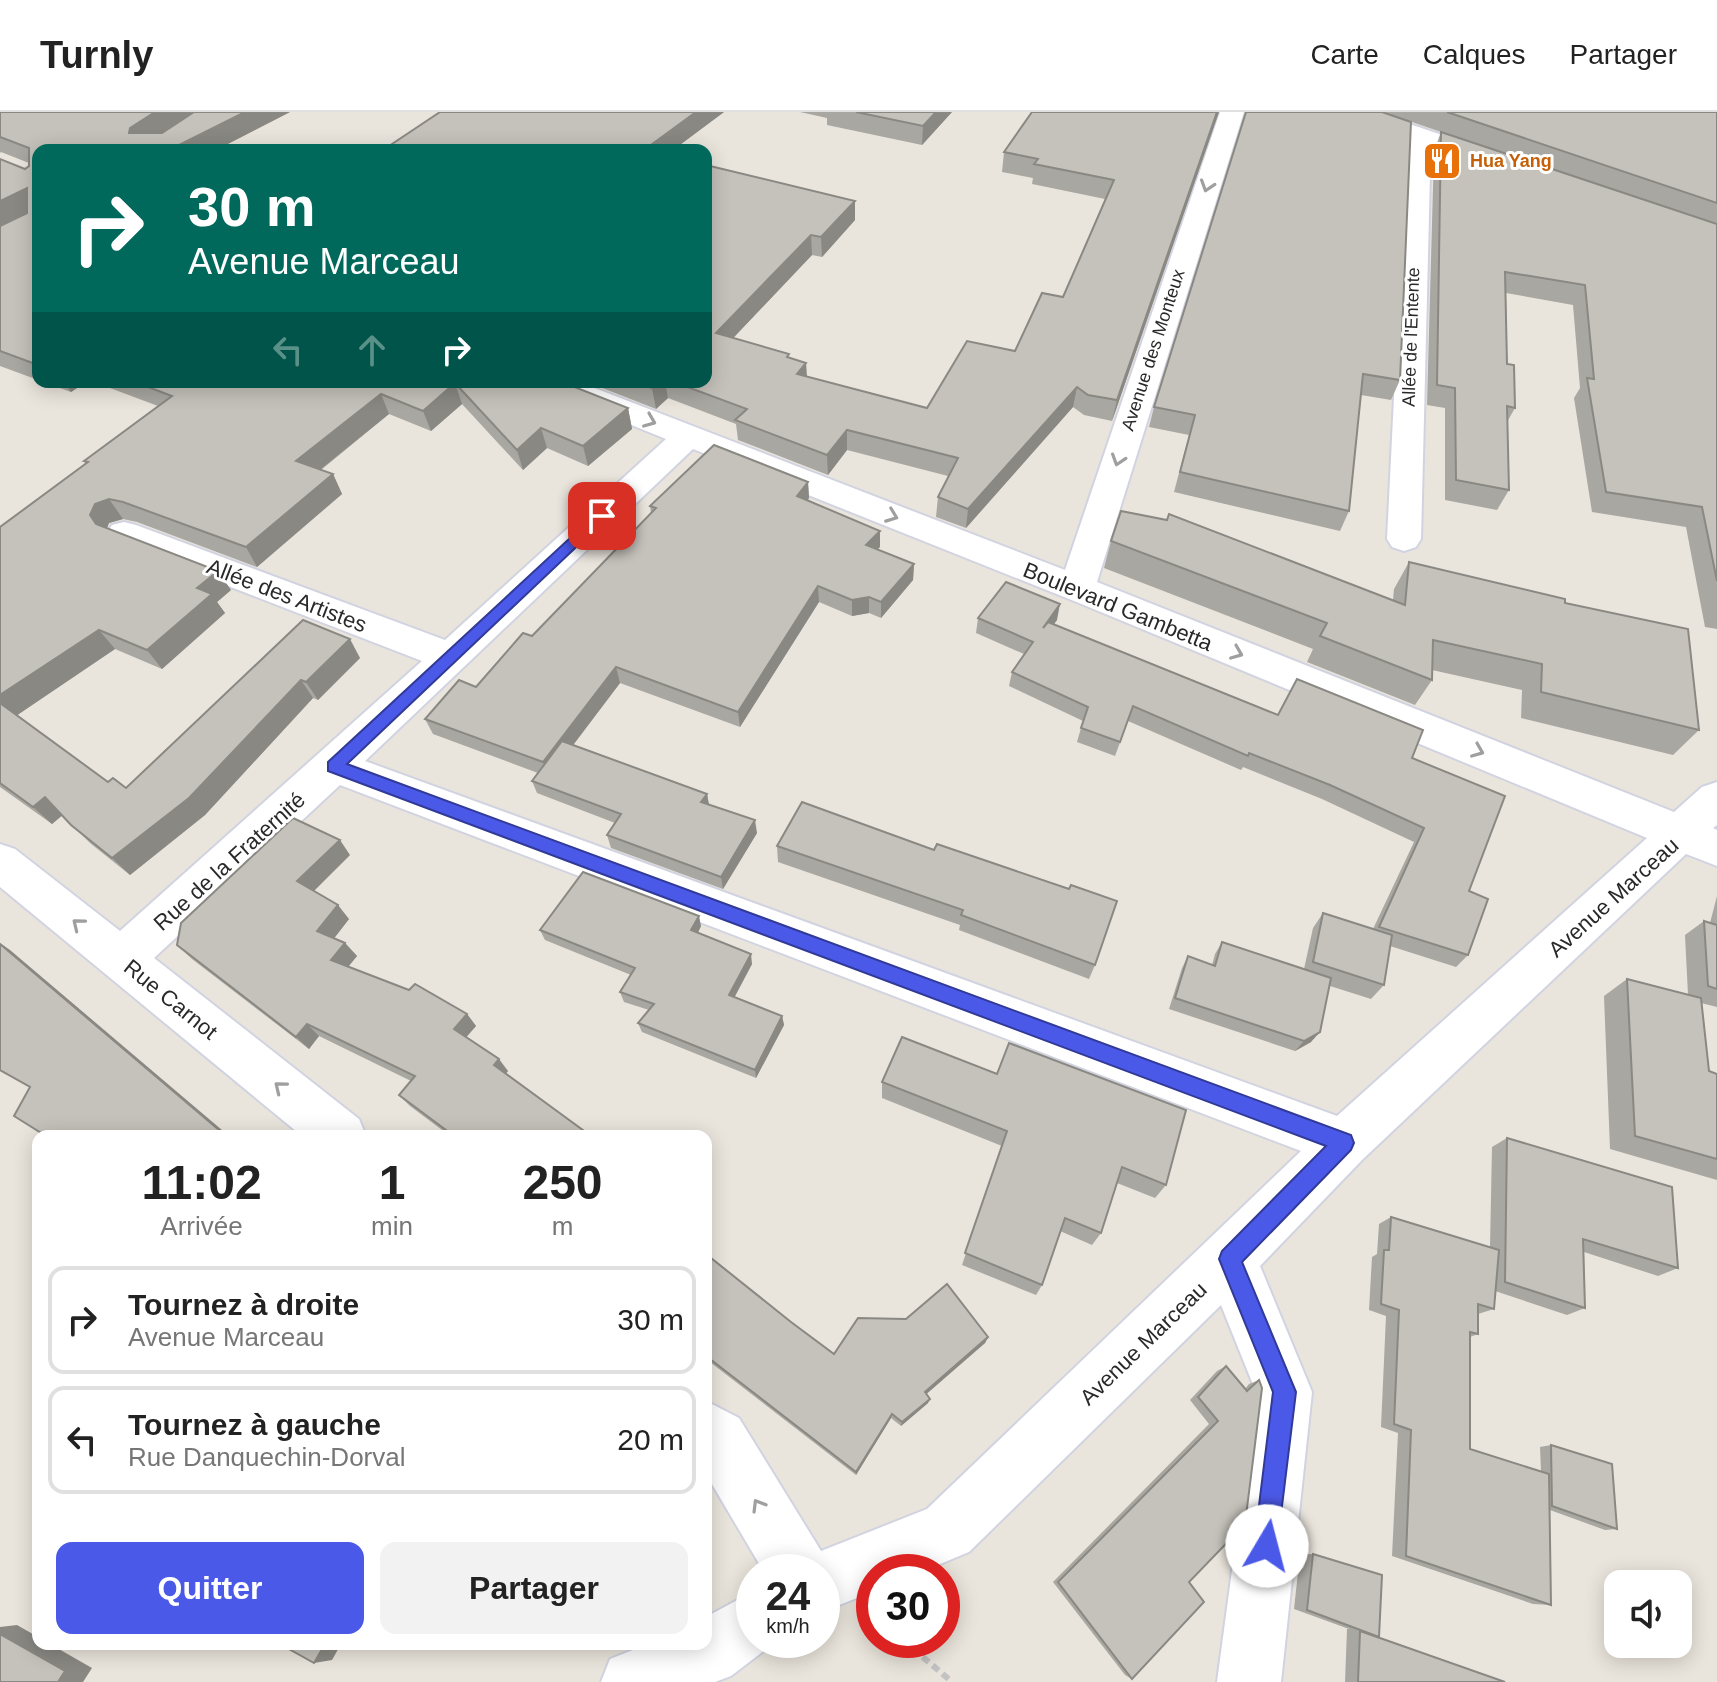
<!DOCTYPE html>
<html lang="fr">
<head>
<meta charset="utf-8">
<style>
  body { margin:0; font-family:Arial,sans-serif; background:#f2f2f2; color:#222; height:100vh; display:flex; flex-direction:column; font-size:30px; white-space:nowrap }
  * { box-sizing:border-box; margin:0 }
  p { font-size:26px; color:#767676 }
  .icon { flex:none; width:44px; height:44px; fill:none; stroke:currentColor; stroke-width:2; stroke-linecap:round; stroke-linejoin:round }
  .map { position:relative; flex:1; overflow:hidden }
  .sheet { position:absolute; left:32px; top:1018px; width:680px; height:520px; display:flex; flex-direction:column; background:#fff; border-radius:16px; box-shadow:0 4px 20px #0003 }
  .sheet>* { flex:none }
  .hud { position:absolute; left:32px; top:32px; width:680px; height:244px; border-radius:16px; box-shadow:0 4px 20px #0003; background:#00695c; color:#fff; overflow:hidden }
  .buttons { position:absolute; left:1604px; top:1458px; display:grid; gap:16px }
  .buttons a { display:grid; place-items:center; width:88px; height:88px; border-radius:16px; background:#fff; box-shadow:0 4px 20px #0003; font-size:40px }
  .speed { position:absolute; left:736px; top:1442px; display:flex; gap:16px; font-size:40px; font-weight:700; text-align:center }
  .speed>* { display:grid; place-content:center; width:104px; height:104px; border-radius:50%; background:#fff; box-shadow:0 4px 20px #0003; line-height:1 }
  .speed small { font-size:20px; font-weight:400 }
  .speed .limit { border:12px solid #d22; background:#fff; color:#111 }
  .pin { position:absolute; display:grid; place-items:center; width:68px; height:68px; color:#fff; margin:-34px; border-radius:16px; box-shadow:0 4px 12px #0006 }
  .me { position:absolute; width:88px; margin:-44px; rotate:8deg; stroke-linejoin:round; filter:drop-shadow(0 0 6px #0008) }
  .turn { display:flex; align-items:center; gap:28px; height:168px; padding:0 24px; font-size:36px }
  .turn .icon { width:104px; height:104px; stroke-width:2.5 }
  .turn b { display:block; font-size:56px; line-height:68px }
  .lanes { display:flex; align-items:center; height:76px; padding:0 24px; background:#0003; justify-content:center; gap:40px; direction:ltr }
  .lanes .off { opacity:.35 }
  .eta { display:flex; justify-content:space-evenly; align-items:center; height:136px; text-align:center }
  .eta b { font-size:48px; font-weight:700; line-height:56px }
  .primary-button { display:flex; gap:16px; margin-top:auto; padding:16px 24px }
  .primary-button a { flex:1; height:92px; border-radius:16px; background:#4b59e8; color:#fff; font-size:32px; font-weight:700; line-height:92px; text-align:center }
  .primary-button a+a { background:#f2f2f2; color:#222 }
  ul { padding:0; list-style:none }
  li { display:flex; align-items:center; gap:24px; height:108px; margin:0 16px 12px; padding:0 8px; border:4px solid #e0e0e0; border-radius:16px }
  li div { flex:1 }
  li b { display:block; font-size:30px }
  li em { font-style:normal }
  header { display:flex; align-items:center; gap:48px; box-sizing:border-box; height:112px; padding:0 40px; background:#fff; border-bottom:2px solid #e0e0e0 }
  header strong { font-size:38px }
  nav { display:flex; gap:44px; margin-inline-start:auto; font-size:28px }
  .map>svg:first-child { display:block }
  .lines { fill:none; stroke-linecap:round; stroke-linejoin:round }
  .street-casing { stroke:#d1d3e0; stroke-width:4 }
  .secondary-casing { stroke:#d1d3e0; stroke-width:4 }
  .path { stroke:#c3c3c3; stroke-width:6; stroke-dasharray:8 5; stroke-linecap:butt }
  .street { fill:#fff; fill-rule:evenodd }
  .secondary { fill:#fff; fill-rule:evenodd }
  .wall { fill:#a9a7a1 }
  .shaded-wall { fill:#8a8883 }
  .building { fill:#c5c2bb; stroke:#8a8883; stroke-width:2 }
  .oneway { stroke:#9f9f9f }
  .route { fill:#4b59e8; stroke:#313a97; stroke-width:2 }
  .labels { text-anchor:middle; stroke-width:6; stroke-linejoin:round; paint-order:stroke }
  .far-food-label { font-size:18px; font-weight:bold; fill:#c56008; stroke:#fff; text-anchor:start }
  .far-street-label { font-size:18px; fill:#292929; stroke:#fff }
  .street-label { font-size:22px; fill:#292929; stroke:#fff }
</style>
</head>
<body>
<header>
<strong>Turnly</strong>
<nav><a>Carte</a><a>Calques</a><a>Partager</a></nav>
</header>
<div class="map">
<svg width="1717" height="1570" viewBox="0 0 1717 1570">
  <rect width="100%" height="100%" fill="#eae5dc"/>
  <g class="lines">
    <defs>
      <g id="street">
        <path d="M1220,0H1244L1097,470L1674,700L1702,675L1717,670V713L1713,716L1717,718V754L1686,742L1362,1048L1260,1154L1312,1280L1281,1570H1217L1256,1280L1221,1193L969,1440L921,1460H874V1479L822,1500V1460H764L706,1362V1289L739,1306L821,1439L927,1397L1301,1039L340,673L154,846L359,1007L366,1024H302L0,775V732L15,737L120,819L422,549L112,429L107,421L112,413L124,410L136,413L445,528L666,327L540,276L536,270H579L1065,458ZM693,337L1079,491L1647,726L1337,1004L365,649Z"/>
        <polygon points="1419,15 1431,22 1421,427 1416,435 1404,439 1392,435 1387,427 1407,22"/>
        <polygon points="754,1479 754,1528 778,1528 731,1564 715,1570 601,1570 610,1547 648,1532 706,1532 706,1505"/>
      </g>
      <polygon id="secondary" points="1339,0 1374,0 1504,44 1507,49 1495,56 1486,54 1343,5"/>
    </defs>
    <use href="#street" class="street-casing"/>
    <use href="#secondary" class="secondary-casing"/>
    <polyline class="path" points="903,1528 952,1570"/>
    <use href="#street" class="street"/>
    <use href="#secondary" class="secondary"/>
  </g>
  <g class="wall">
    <polygon points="0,0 290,0 216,38 38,38 38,268 0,254 0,47 25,57 29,54 29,51 1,40 0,41"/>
    <polygon points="724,0 673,38 391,38 389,34"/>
    <polygon points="800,0 952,0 922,33 827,13 827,6"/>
    <polygon points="1219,0 1112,309 1084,303 1073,295 966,416 936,405 938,385 948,364 847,338 828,363 738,328 736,312 668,286 656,297 587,270 706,270 706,53 855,89 855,108 822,145 812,143 733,226 806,251 807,265 927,296 1015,239 1063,185 1105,87 1032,72 1033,66 1002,60 1004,40"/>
    <polygon points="1382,0 1400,268 1391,288 1361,283 1349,399 1340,419 1174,380 1189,323 1149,315 1154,295"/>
    <polygon points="1383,0 1717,0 1717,517 1705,515 1686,415 1592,400 1574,286 1580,276 1573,193 1506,181 1507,252 1515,296 1507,310 1509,378 1497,398 1445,388 1445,296 1427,293 1434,39 1441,20"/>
    <polygon points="43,270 86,270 71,280"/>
    <polygon points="94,270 562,270 628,296 632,317 588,354 547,336 523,358 462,292 431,319 389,302 321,358 333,362 342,382 257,455 137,410 123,407 109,411 107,416 231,478 217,490 225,501 162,557 115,537 17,603 108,670 126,676 303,508 360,546 318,588 313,586 205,703 130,763 90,731 62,703 52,712 0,675 0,415 86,352 84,349 158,294"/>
    <polygon points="808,370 809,386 808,388 880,419 880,435 877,437 914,452 913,468 881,506 869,501 852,504 819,490 740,615 620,571 573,633 707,682 709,692 757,721 723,777 611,736 607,723 615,711 537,681 532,669 538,661 433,622 425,607 476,575 532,524 651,401 650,394"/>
    <polygon points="1111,429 1393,488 1394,477 1409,450 1565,491 1699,618 1673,643 1521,606 1522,578 1432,558 1432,568 1415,593 1307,550 1313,537 1104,456"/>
    <polygon points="978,506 1057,508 1053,512 1278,603 1412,646 1469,779 1468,843 1456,855 1390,834 1384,873 1371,887 1330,874 1311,930 1295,939 1169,897 1182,856 1188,844 1212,853 1215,842 1222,830 1304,857 1313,816 1323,801 1373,817 1414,730 1322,687 1243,655 1241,658 1128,609 1115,644 1077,630 1083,609 1009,574 1012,560 1024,542 976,521"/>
    <polygon points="802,690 1095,853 1089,867 959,818 960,813 778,750 777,734"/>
    <polygon points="350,743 313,779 349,807 334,826 345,831 357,844 348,855 467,902 476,914 466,925 508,959 506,961 591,1024 450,1024 410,994 399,983 411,969 319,924 309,937 192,847 177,833"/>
    <polygon points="1717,784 1717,895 1701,891 1709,959 1717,962 1717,1068 1610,1037 1604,884 1627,867 1688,883 1685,823 1704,809 1710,811"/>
    <polygon points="701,814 698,821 752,852 734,885 782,904 784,913 756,966 642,920 638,911 649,898 624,890 620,880 631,863 545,828 540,818"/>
    <polygon points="902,925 1166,1073 1155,1086 1117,1071 1101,1121 1092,1133 1060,1119 1042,1173 1036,1183 962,1153 1002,1034 882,986 882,970"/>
    <polygon points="1507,1026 1678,1156 1658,1164 1584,1140 1585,1196 1567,1203 1495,1179 1494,1197 1478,1202 1478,1222 1470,1225 1470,1337 1541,1359 1540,1335 1551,1333 1617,1417 1605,1418 1550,1398 1551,1493 1533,1492 1392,1444 1398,1321 1381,1315 1386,1204 1369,1198 1372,1145 1377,1142 1379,1112 1391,1105 1490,1135 1492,1035"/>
    <polygon points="706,1142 791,1210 834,1242 988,1225 985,1231 926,1282 928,1291 901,1314 891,1306 856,1363 706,1247"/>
    <polygon points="1226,1254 1245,1277 1249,1272 1259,1268 1189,1470 1132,1567 1125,1563 1053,1470 1209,1312 1190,1288 1217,1259"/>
    <polygon points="1300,1442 1313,1442 1379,1525 1505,1570 1345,1570 1347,1517 1349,1517 1294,1497"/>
  </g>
  <g class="shaded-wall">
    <polygon points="155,0 193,0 139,36 129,21 130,16"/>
    <polygon points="245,0 290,0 216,38 171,38"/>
    <polygon points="696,0 724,0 673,38 644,38"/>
    <polygon points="936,0 952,0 922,33 923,14"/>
    <polygon points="1217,0 1219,0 1112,309 1117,288"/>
    <polygon points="27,76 38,95 0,115 0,89"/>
    <polygon points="855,89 855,108 822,145 821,125"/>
    <polygon points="811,123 812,143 719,241 716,221"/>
    <polygon points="806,251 807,271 797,262"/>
    <polygon points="64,270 86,270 71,280"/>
    <polygon points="660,270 665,270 668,286 656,297 652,276"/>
    <polygon points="455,271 462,292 431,319 423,299"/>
    <polygon points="1077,275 1073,295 966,416 968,397"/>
    <polygon points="381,282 389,302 306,369 296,349"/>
    <polygon points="628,296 632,317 588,354 583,334"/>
    <polygon points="541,316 547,336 523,358 517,338"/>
    <polygon points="847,318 847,338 828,363 827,343"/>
    <polygon points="333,362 342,382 257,455 246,435"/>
    <polygon points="808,370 809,386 798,400 797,384"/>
    <polygon points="109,387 123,407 109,411 104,423 90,403 95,392"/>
    <polygon points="880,419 880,435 866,449 866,433"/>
    <polygon points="914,452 913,468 881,506 881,490"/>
    <polygon points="218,459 231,478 217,490 225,501 162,557 147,538 197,476"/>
    <polygon points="818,474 819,490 740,615 738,600"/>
    <polygon points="869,485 869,501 852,504 852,488"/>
    <polygon points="1060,492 1057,508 1040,532 1043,516"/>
    <polygon points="99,518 115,537 13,606 0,592 0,583"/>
    <polygon points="350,527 360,546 318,588 306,570"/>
    <polygon points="616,555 620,571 549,665 543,650"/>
    <polygon points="301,568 313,586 205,703 130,763 112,746"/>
    <polygon points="707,682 709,694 701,690"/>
    <polygon points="45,685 64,702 52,712 33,695"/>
    <polygon points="755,708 757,721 723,777 721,765"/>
    <polygon points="340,728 350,743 309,784 297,769"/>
    <polygon points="338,793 349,807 329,833 317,819"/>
    <polygon points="699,804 701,814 694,828 691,818"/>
    <polygon points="0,831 10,838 229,1024 226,1024 0,832"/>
    <polygon points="345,831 357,844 343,861 331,848"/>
    <polygon points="751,842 752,852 731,892 729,883"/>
    <polygon points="467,902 476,914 463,929 454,917"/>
    <polygon points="782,904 784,913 756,966 755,958"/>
    <polygon points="307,912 319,924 309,937 296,925"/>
    <polygon points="1320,920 1311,930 1295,939 1304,929"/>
    <polygon points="499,947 508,959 503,965 494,953"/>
    <polygon points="988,1225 985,1231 923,1285 925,1280"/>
    <polygon points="930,1287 928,1291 901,1314 902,1310"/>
    <polygon points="892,1302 891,1306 856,1363 856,1360"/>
    <polygon points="17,1513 38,1525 38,1532 50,1532 92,1556 83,1570 58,1570 0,1522 0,1515"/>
    <polygon points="325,1532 341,1532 332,1548 314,1551"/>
  </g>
  <g class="building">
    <polygon points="0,0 155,0 130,16 129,21 162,21 194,0 245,0 171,37 173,38 38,38 38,253 0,239 0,114 27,101 27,76 0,89 0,47 25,57 29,54 29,36 0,25"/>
    <polygon points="440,0 696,0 644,38 406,38 389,34"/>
    <polygon points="856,0 936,0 923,14"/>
    <polygon points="1032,0 1217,0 1117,288 1088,283 1077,275 968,397 938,385 958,346 847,318 827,343 735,308 747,297 674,270 706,270 706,53 855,89 821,125 811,123 716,221 789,242 787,245 806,251 797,262 927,296 967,229 1015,239 1042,181 1063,185 1114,68 1034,52 1038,47 1004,40"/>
    <polygon points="1246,0 1382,0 1411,10 1400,268 1363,262 1349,399 1180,360 1195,303 1154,295"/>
    <polygon points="1447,0 1717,0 1717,91"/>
    <polygon points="1441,20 1717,112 1717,469 1702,395 1606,380 1587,266 1594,267 1585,173 1505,160 1507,252 1514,253 1515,296 1507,294 1509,378 1456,368 1455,276 1437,273"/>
    <polygon points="135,270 562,270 628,296 583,334 541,316 517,338 455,271 423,299 381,282 296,349 333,362 246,435 123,390 109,387 95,392 90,403 96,412 218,459 197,476 212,482 147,538 99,518 0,583 0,415 88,350 84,349 172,284"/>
    <polygon points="636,270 660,270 652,276"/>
    <polygon points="714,333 808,370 797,384 880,419 866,433 914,452 881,490 869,485 852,488 818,474 738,600 616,555 543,650 425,607 459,568 476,575 523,521 532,524 656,396 650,394"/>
    <polygon points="1121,399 1167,408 1169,402 1405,493 1409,450 1565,487 1565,491 1688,517 1699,618 1541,580 1542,552 1433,528 1432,568 1320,524 1327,511 1111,429"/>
    <polygon points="1006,470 1060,492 1043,516 1048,510 1278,603 1297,567 1423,618 1412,646 1505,684 1469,779 1488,787 1468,843 1379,815 1424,716 1330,673 1249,641 1248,644 1133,594 1120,630 1081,616 1088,595 1012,560 1033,530 978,506"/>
    <polygon points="303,508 350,527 306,570 301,568 189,686 112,746 71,713 45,685 33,695 0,671 0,591 108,670 113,666 126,676"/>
    <polygon points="562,629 707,682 701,690 755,708 721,765 607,723 621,702 532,669"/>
    <polygon points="802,690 934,738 937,732 1069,777 1071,773 1117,789 1095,853 961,803 963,798 777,734"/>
    <polygon points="293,706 340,728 297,769 338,793 317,819 345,831 331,848 409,878 415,872 467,902 454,917 499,947 494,953 591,1024 454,1024 399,983 415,964 307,912 296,925 177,833 181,811"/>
    <polygon points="583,760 699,804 691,818 751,842 729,883 782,904 755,958 638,911 654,892 620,880 635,856 540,818"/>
    <polygon points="1323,801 1392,823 1384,873 1313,850"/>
    <polygon points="1704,809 1717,813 1717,877 1708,874"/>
    <polygon points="1222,830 1331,866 1320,920 1304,929 1175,886 1188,844 1215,854"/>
    <polygon points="0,832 226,1024 46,1024 14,1004 30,975 0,958"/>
    <polygon points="1627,867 1701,886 1709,959 1717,962 1717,1047 1635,1024"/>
    <polygon points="902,925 997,962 1009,931 1186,998 1166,1073 1122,1055 1101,1121 1065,1106 1042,1173 965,1141 1007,1019 882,970"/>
    <polygon points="1507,1026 1672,1075 1678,1156 1583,1127 1585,1196 1505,1170"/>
    <polygon points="1391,1105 1499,1138 1494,1197 1478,1192 1478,1222 1470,1220 1470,1337 1549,1362 1551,1493 1406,1444 1411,1318 1394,1312 1399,1198 1381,1192 1384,1138 1389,1138"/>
    <polygon points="706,1142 791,1210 834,1242 858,1206 906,1207 947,1172 988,1225 925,1280 930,1287 902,1310 892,1302 856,1360 706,1244"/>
    <polygon points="1226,1254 1247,1279 1259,1268 1262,1276 1245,1412 1189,1470 1204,1490 1132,1567 1058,1470 1218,1309 1198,1285"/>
    <polygon points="1551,1333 1612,1352 1617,1417 1552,1394"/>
    <polygon points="1313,1442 1382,1463 1379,1525 1307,1498"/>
    <polygon points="1360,1519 1505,1570 1358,1570"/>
    <polygon points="0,1522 65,1559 58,1570 0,1570"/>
    <polygon points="280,1532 325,1532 314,1551"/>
  </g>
  <defs><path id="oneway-chevron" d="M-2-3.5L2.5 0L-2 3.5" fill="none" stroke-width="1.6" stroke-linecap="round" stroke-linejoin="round" transform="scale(2)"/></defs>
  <g class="oneway">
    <use href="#oneway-chevron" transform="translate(1207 74) rotate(108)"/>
    <use href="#oneway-chevron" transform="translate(650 309) rotate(22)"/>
    <use href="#oneway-chevron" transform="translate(1118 348) rotate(108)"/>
    <use href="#oneway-chevron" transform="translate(892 404) rotate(21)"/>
    <use href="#oneway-chevron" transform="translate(1237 541) rotate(22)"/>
    <use href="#oneway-chevron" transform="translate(1478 639) rotate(22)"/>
    <use href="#oneway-chevron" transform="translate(78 812) rotate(-141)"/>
    <use href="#oneway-chevron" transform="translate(280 975) rotate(-141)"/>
    <use href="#oneway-chevron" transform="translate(758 1393) rotate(-121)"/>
  </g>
  <polygon class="route" points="597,401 609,404 347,652 1351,1023 1354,1031 1351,1038 1242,1150 1296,1280 1276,1443 1267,1446 1258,1443 1254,1434 1273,1280 1219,1147 1222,1139 1326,1034 328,659 328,650"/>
  <defs>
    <symbol id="restaurant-square" viewBox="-11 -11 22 22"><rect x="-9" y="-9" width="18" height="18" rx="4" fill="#e8710a" stroke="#fff"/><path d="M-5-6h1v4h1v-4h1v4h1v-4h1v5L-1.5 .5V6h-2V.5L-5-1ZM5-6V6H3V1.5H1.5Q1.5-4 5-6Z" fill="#fff"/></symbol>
  </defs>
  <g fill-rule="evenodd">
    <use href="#restaurant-square" x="1420" y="27" width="44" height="44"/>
  </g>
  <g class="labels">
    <g class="far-food-label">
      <text x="1470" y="55">Hua Yang</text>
    </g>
    <g class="far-street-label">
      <text transform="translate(1411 225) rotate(-88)" y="6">Allée de l'Entente</text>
      <text transform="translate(1153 238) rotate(-72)" y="6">Avenue des Monteux</text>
    </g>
    <g class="street-label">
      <text transform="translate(287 483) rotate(21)" y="8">Allée des Artistes</text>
      <text transform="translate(1118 494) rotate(22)" y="8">Boulevard Gambetta</text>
      <text transform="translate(229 749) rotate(-42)" y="8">Rue de la Fraternité</text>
      <text transform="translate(1613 785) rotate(-42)" y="8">Avenue Marceau</text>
      <text transform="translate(171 887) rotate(39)" y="8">Rue Carnot</text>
      <text transform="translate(1143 1231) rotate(-44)" y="8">Avenue Marceau</text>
    </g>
  </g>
</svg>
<div class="buttons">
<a><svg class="icon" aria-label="sound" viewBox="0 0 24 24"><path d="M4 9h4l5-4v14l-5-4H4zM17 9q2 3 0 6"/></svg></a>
</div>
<div class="speed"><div>24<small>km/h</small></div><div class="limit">30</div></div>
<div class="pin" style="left:602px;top:404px;background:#d93025"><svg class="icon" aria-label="arrive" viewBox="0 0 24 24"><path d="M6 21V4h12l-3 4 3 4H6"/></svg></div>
<svg class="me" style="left:1267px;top:1434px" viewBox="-20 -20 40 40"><circle r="19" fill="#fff"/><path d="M0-13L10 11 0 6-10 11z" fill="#4b59e8"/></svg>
<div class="hud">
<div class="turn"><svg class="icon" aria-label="right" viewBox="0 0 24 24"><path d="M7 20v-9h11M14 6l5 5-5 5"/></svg><div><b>30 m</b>Avenue Marceau</div></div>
<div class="lanes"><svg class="icon off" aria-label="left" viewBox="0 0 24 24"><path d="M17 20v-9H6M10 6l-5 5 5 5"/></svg><svg class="icon off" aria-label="ahead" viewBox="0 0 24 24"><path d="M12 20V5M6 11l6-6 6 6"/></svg><svg class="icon" aria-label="right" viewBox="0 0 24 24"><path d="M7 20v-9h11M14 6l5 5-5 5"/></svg></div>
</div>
<section class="sheet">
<div class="eta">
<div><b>11:02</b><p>Arrivée</p></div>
<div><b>1</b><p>min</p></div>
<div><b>250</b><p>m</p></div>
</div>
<ul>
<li><svg class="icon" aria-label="right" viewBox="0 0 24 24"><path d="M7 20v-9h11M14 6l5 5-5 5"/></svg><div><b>Tournez à droite</b><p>Avenue Marceau</p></div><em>30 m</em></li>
<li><svg class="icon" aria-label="left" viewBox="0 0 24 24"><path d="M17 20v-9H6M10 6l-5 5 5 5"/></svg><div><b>Tournez à gauche</b><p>Rue Danquechin-Dorval</p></div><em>20 m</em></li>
</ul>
<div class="primary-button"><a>Quitter</a><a>Partager</a></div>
</section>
</div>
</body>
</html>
